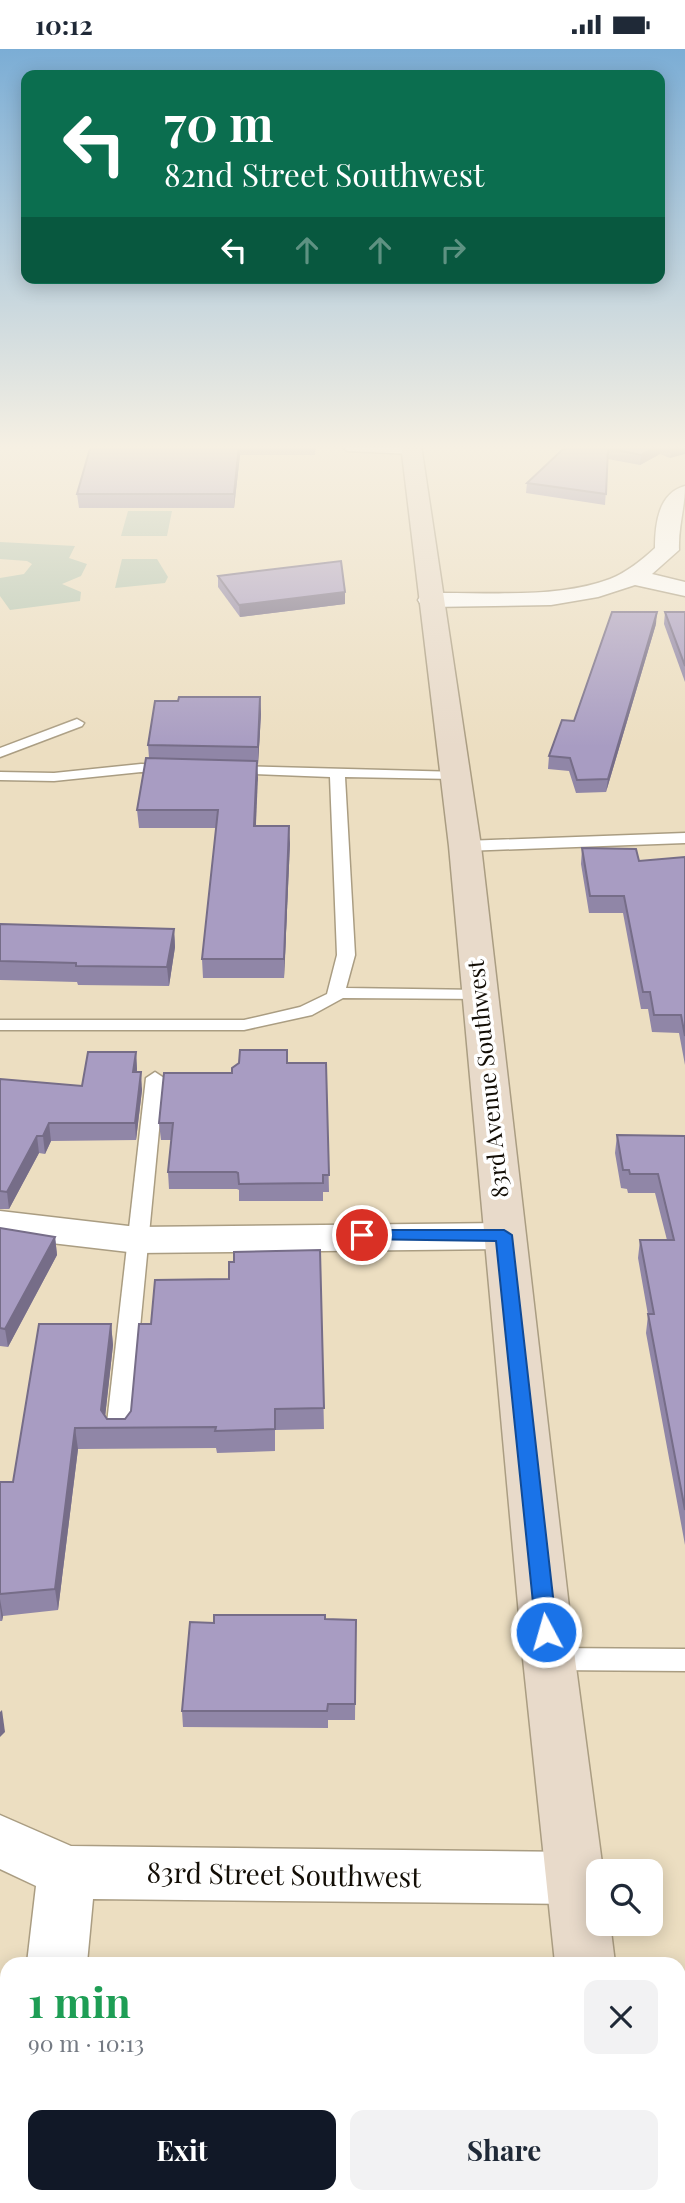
<!DOCTYPE html>
<html lang="en">
<head>
<meta charset="utf-8">
<style>
  body { margin:0; font-family:"Playfair Display",serif; background:#f2f2f3; color:#1f2937; height:100vh; display:flex; flex-direction:column; font-size:26px; white-space:nowrap }
  * { box-sizing:border-box; margin:0 }
  p { font-size:23px; color:#747a83 }
  .icon { flex:none; width:38px; height:38px; fill:none; stroke:currentColor; stroke-width:2; stroke-linecap:round; stroke-linejoin:round }
  .map { position:relative; flex:1; overflow:hidden }
  .panel { position:absolute; left:0px; top:1908px; width:686px; height:247px; display:flex; flex-direction:column; background:#fff; border-radius:21px 21px 0 0; box-shadow:0 4px 18px #0003 }
  .panel>* { flex:none }
  .top-card { position:absolute; left:21px; top:21px; width:644px; height:214px; border-radius:14px; box-shadow:0 4px 18px #0003; background:#0b6e4f; color:#fff; overflow:hidden }
  .controls { position:absolute; left:586px; top:1810px; display:grid; gap:14px }
  .controls a { display:grid; place-items:center; width:77px; height:77px; border-radius:14px; background:#fff; box-shadow:0 4px 18px #0003; font-size:35px }
  .pin { position:absolute; display:grid; place-items:center; width:60px; height:60px; color:#fff; margin:-30px; border:4px solid #fff; border-radius:50%; box-shadow:0 2px 7px #0007 }
  .me { position:absolute; width:77px; margin:-38px; rotate:354deg; stroke-linejoin:round; filter:drop-shadow(0 0 5px #0008) }
  .turn { display:flex; align-items:center; gap:24px; height:147px; padding:0 28px; font-size:32px }
  .turn .icon { width:91px; height:91px; stroke-width:2.5 }
  .turn b { display:block; font-size:49px; line-height:60px }
  .lanes { display:flex; align-items:center; height:66px; padding:0 28px; background:#0003; justify-content:center; gap:35px; direction:ltr }
  .lanes .off { opacity:.35 }
  .round { display:grid; place-items:center; flex:none; width:74px; height:74px; border-radius:14px; background:#f2f2f3 }
  .overview { display:flex; align-items:center; justify-content:space-between; height:119px; padding:0 28px }
  h1 { font-size:42px; font-weight:700; line-height:52px; color:#1e9e55 }
  .cta { display:flex; gap:14px; margin-top:auto; padding:14px 28px }
  .cta a { flex:1; height:80px; border-radius:14px; background:#111827; color:#fff; font-size:28px; font-weight:700; line-height:80px; text-align:center }
  .cta a+a { background:#f2f2f3; color:#1f2937 }
  .status { display:flex; justify-content:space-between; align-items:center; height:49px; padding:0 35px; background:#fff; direction:ltr }
  .status svg { height:19px; fill:currentColor }
  .map>svg:first-child { display:block }
  .green { fill:#b3c5b1 }
  .lines { fill:none; stroke-linecap:round; stroke-linejoin:round }
  .lane-casing { stroke:#aa9d82; stroke-width:3 }
  .street-casing { stroke:#aa9d82; stroke-width:3 }
  .secondary-casing { stroke:#aa9d82; stroke-width:3 }
  .lane { fill:#fff; fill-rule:evenodd }
  .street { fill:#fff; fill-rule:evenodd }
  .secondary { fill:#e8daca; fill-rule:evenodd }
  .wall { fill:#9086a7 }
  .shaded-wall { fill:#766d88 }
  .building { fill:#a89cc2; stroke:#766d88; stroke-width:2 }
  .route { fill:#1a73e8; stroke:#114b97; stroke-width:2 }
  .labels { text-anchor:middle; stroke-width:7; stroke-linejoin:round; paint-order:stroke }
  .street-label { font-size:23px; fill:#120d05; stroke:#fff }
  .near-street-label { font-size:28px; fill:#120d05; stroke:#fff }
</style>
</head>
<body>
<div class="status"><b>10:12</b><svg viewBox="0 0 49 12"><path d="M0 12V9h3v3zM5 12V6h3v6zM10 12V3h3v9zM15 12V0h3v12zM26 1h20v11H26zM47 4h2v5h-2z"/></svg></div>
<div class="map">
<svg width="685" height="2154" viewBox="0 0 685 2154">
  <rect width="100%" height="100%" fill="#ecdec1"/>
  <g class="green">
    <polygon points="128,462 172,462 167,487 121,487"/>
    <polygon points="0,493 75,497 69,509 87,515 81,527 62,535 81,543 80,552 10,561 0,547 0,529 24,525 32,515 27,512 0,510"/>
    <polygon points="122,510 157,510 168,528 165,534 115,539"/>
  </g>
  <g class="lines">
    <defs>
      <g id="lane">
        <polygon points="341,396 412,399 417,402 412,405 347,402"/>
        <polygon points="77,670 84,674 82,677 0,708 0,699"/>
        <polygon points="141,715 170,716 177,720 170,724 141,723 54,732 0,731 0,723 54,724"/>
        <polygon points="232,717 460,723 462,726 460,729 455,730 345,728 355,906 346,939 480,941 489,946 486,950 343,949 312,966 244,981 0,981 0,971 244,971 300,958 327,945 337,906 330,728 227,724 225,721 227,718"/>
        <polygon points="685,784 685,794 465,802 457,797 465,792"/>
        <polygon points="155,1023 164,1029 130,1383 126,1389 118,1391 110,1389 106,1383 146,1029"/>
        <polygon points="550,1599 685,1600 685,1622 550,1621 541,1618 537,1610 541,1602"/>
      </g>
      <g id="street">
        <path d="M685,437C685,459 678,478 679,501L652,525L685,533V547L635,536L598,548L551,556L430,558L421,556L418,551L421,546L430,544C485,543 558,550 610,530C627,523 642,511 655,499C655,476 658,444 685,437Z"/>
        <polygon points="0,1162 137,1178 504,1174 519,1178 525,1187 519,1196 504,1200 137,1204 0,1188"/>
        <polygon points="0,1766 71,1797 575,1803 596,1810 601,1822 598,1822 598,1841 596,1848 575,1855 93,1850 87,1914 27,1914 36,1837 0,1820"/>
        <polygon points="7,2125 7,2147 64,2147 63,2154 0,2154 0,2142"/>
      </g>
      <g id="secondary">
        <polygon points="401,396 421,396 481,797 575,1610 603,1822 598,1822 598,1874 610,1874 615,1914 555,1914 523,1610 449,797"/>
        <rect x="582" y="2147" width="66" height="7"/>
      </g>
    </defs>
    <use href="#lane" class="lane-casing"/>
    <use href="#street" class="street-casing"/>
    <use href="#secondary" class="secondary-casing"/>
    <use href="#lane" class="lane"/>
    <use href="#street" class="street"/>
    <use href="#secondary" class="secondary"/>
  </g>
  <g class="wall">
    <polygon points="91,396 316,396 315,406 240,406 234,459 79,459 77,445"/>
    <polygon points="571,396 685,396 670,409 660,405 640,416 608,410 605,456 526,444 527,434"/>
    <polygon points="218,527 345,543 345,555 240,568 218,538"/>
    <polygon points="665,563 685,563 685,633 664,575"/>
    <polygon points="656,575 606,743 576,744 569,722 548,720 549,707"/>
    <polygon points="260,648 261,665 258,715 257,715 256,777 290,794 284,929 203,929 202,910 216,779 139,779 137,761 149,709 148,696 178,652"/>
    <polygon points="582,799 639,812 685,808 685,1016 679,984 652,983 648,960 641,960 623,864 589,864 581,815"/>
    <polygon points="0,875 174,880 175,898 169,937 78,936 77,933 0,931"/>
    <polygon points="136,1003 137,1023 142,1041 136,1091 51,1092 45,1105 39,1104 9,1160 0,1160 0,1030 82,1037"/>
    <polygon points="288,1014 326,1014 329,1143 323,1143 323,1152 239,1152 239,1141 237,1140 169,1140 168,1123 171,1091 161,1091 159,1074 232,1024"/>
    <polygon points="617,1086 685,1087 685,1496 646,1284 648,1266 638,1209 640,1191 667,1191 655,1144 628,1144 627,1140 621,1139 615,1104"/>
    <polygon points="0,1179 55,1188 57,1206 8,1298 0,1297"/>
    <polygon points="320,1201 324,1380 275,1381 275,1402 217,1404 216,1399 78,1400 58,1561 3,1567 2,1572 0,1572 0,1433 13,1433 111,1275 113,1296 105,1367 107,1370 125,1370 131,1362 151,1275 229,1230 234,1213"/>
    <polygon points="325,1570 356,1571 355,1671 328,1671 328,1679 183,1678 182,1662 214,1574"/>
  </g>
  <g class="shaded-wall">
    <polygon points="239,396 240,406 234,459 234,445"/>
    <polygon points="659,396 661,396 660,405 640,416 641,406"/>
    <polygon points="682,396 685,396 685,405 670,409 671,399"/>
    <polygon points="345,543 345,555 240,568 239,556"/>
    <polygon points="657,563 656,575 606,743 608,730"/>
    <polygon points="260,648 261,665 258,715 258,698"/>
    <polygon points="257,712 258,729 255,794 254,777"/>
    <polygon points="289,777 290,794 284,929 284,910"/>
    <polygon points="174,880 175,898 169,937 167,918"/>
    <polygon points="136,1003 137,1020 135,1041 133,1023"/>
    <polygon points="141,1023 142,1041 136,1091 135,1074"/>
    <polygon points="49,1074 51,1092 45,1105 43,1087"/>
    <polygon points="37,1087 39,1104 9,1160 7,1143"/>
    <polygon points="55,1188 57,1206 8,1298 5,1280"/>
    <polygon points="111,1275 113,1296 104,1378 101,1361"/>
    <polygon points="75,1379 78,1400 58,1561 55,1540"/>
    <polygon points="0,1550 3,1567 2,1572 0,1558"/>
    <polygon points="2,1661 5,1683 0,1688 0,1663"/>
    <polygon points="1,2013 5,2028 0,2064 0,2024"/>
  </g>
  <g class="building">
    <polygon points="91,396 239,396 234,445 77,445"/>
    <polygon points="571,396 659,396 641,406 608,399 606,445 527,434 561,402"/>
    <polygon points="663,396 682,396 671,399"/>
    <polygon points="341,512 345,543 239,556 218,527"/>
    <polygon points="612,563 657,563 608,730 577,731 570,709 549,707 562,671 574,672"/>
    <polygon points="665,563 685,563 685,617"/>
    <polygon points="179,648 260,648 258,698 148,696 155,652 178,652"/>
    <polygon points="146,709 257,712 254,777 289,777 284,910 202,910 218,761 137,761"/>
    <polygon points="582,799 636,800 639,812 685,808 685,987 681,966 654,966 650,943 643,943 624,847 590,847"/>
    <polygon points="0,875 174,880 167,918 76,917 76,914 0,912"/>
    <polygon points="240,1001 287,1001 287,1014 326,1014 329,1126 323,1126 323,1134 239,1135 238,1124 236,1123 168,1123 173,1074 159,1074 164,1024 232,1024 232,1019 239,1014"/>
    <polygon points="88,1003 136,1003 133,1023 141,1023 135,1074 49,1074 43,1087 37,1087 7,1143 0,1142 0,1030 82,1037"/>
    <polygon points="617,1086 685,1087 685,1461 648,1265 654,1265 640,1191 674,1191 658,1125 630,1125 629,1121 623,1121"/>
    <polygon points="0,1179 55,1188 5,1280 0,1279"/>
    <polygon points="320,1201 324,1359 275,1360 275,1380 215,1382 216,1378 75,1379 55,1540 0,1545 0,1433 13,1433 39,1275 111,1275 101,1361 107,1370 125,1370 131,1362 139,1275 151,1275 155,1231 229,1230 229,1213 234,1213 234,1203"/>
    <polygon points="214,1566 325,1566 325,1570 356,1571 355,1655 328,1655 327,1662 182,1662 190,1573 214,1574"/>
    <rect x="58" y="2147" width="301" height="7"/>
  </g>
  <linearGradient id="sky" x2="0" y2="1"><stop stop-color="#7badd5"/><stop offset="0.57" stop-color="#f6f0e3"/><stop offset="1" stop-color="#f6f0e3" stop-opacity="0"/></linearGradient>
  <rect width="685" height="698" fill="url(#sky)"/>
  <polygon class="route" points="362,1181 504,1181 512,1186 557,1583 554,1590 546,1592 539,1590 536,1583 496,1192 356,1190 353,1186"/>
  <g class="labels">
    <g class="street-label">
      <text transform="translate(488 1030) rotate(-96)" y="8">83rd Avenue Southwest</text>
    </g>
    <g class="near-street-label">
      <text transform="translate(284 1826) rotate(1)" y="10">83rd Street Southwest</text>
    </g>
  </g>
</svg>
<div class="controls">
<a><svg class="icon" aria-label="search" viewBox="0 0 24 24"><circle cx="10" cy="10" r="6"/><path d="M15 15l6 6"/></svg></a>
</div>
<div class="pin" style="left:362px;top:1186px;background:#d93025"><svg class="icon" aria-label="arrive" viewBox="0 0 24 24"><path d="M6 21V4h12l-3 4 3 4H6"/></svg></div>
<svg class="me" style="left:546px;top:1583px" viewBox="-20 -20 40 40"><circle r="17" fill="#1a73e8" stroke="#fff" stroke-width="3"/><path d="M0-11L8 9 0 5-8 9z" fill="#fff"/></svg>
<div class="top-card">
<div class="turn"><svg class="icon" aria-label="left" viewBox="0 0 24 24"><path d="M17 20v-9H6M10 6l-5 5 5 5"/></svg><div><b>70 m</b>82nd Street Southwest</div></div>
<div class="lanes"><svg class="icon" aria-label="left" viewBox="0 0 24 24"><path d="M17 20v-9H6M10 6l-5 5 5 5"/></svg><svg class="icon off" aria-label="ahead" viewBox="0 0 24 24"><path d="M12 20V5M6 11l6-6 6 6"/></svg><svg class="icon off" aria-label="ahead" viewBox="0 0 24 24"><path d="M12 20V5M6 11l6-6 6 6"/></svg><svg class="icon off" aria-label="right" viewBox="0 0 24 24"><path d="M7 20v-9h11M14 6l5 5-5 5"/></svg></div>
</div>
<section class="panel">
<div class="overview"><div><h1>1 min</h1><p>90 m · 10:13</p></div><a class="round"><svg class="icon" aria-label="close" viewBox="0 0 24 24"><path d="M6 6l12 12M18 6L6 18"/></svg></a></div>
<div class="cta"><a>Exit</a><a>Share</a></div>
</section>
</div>
</body>
</html>
